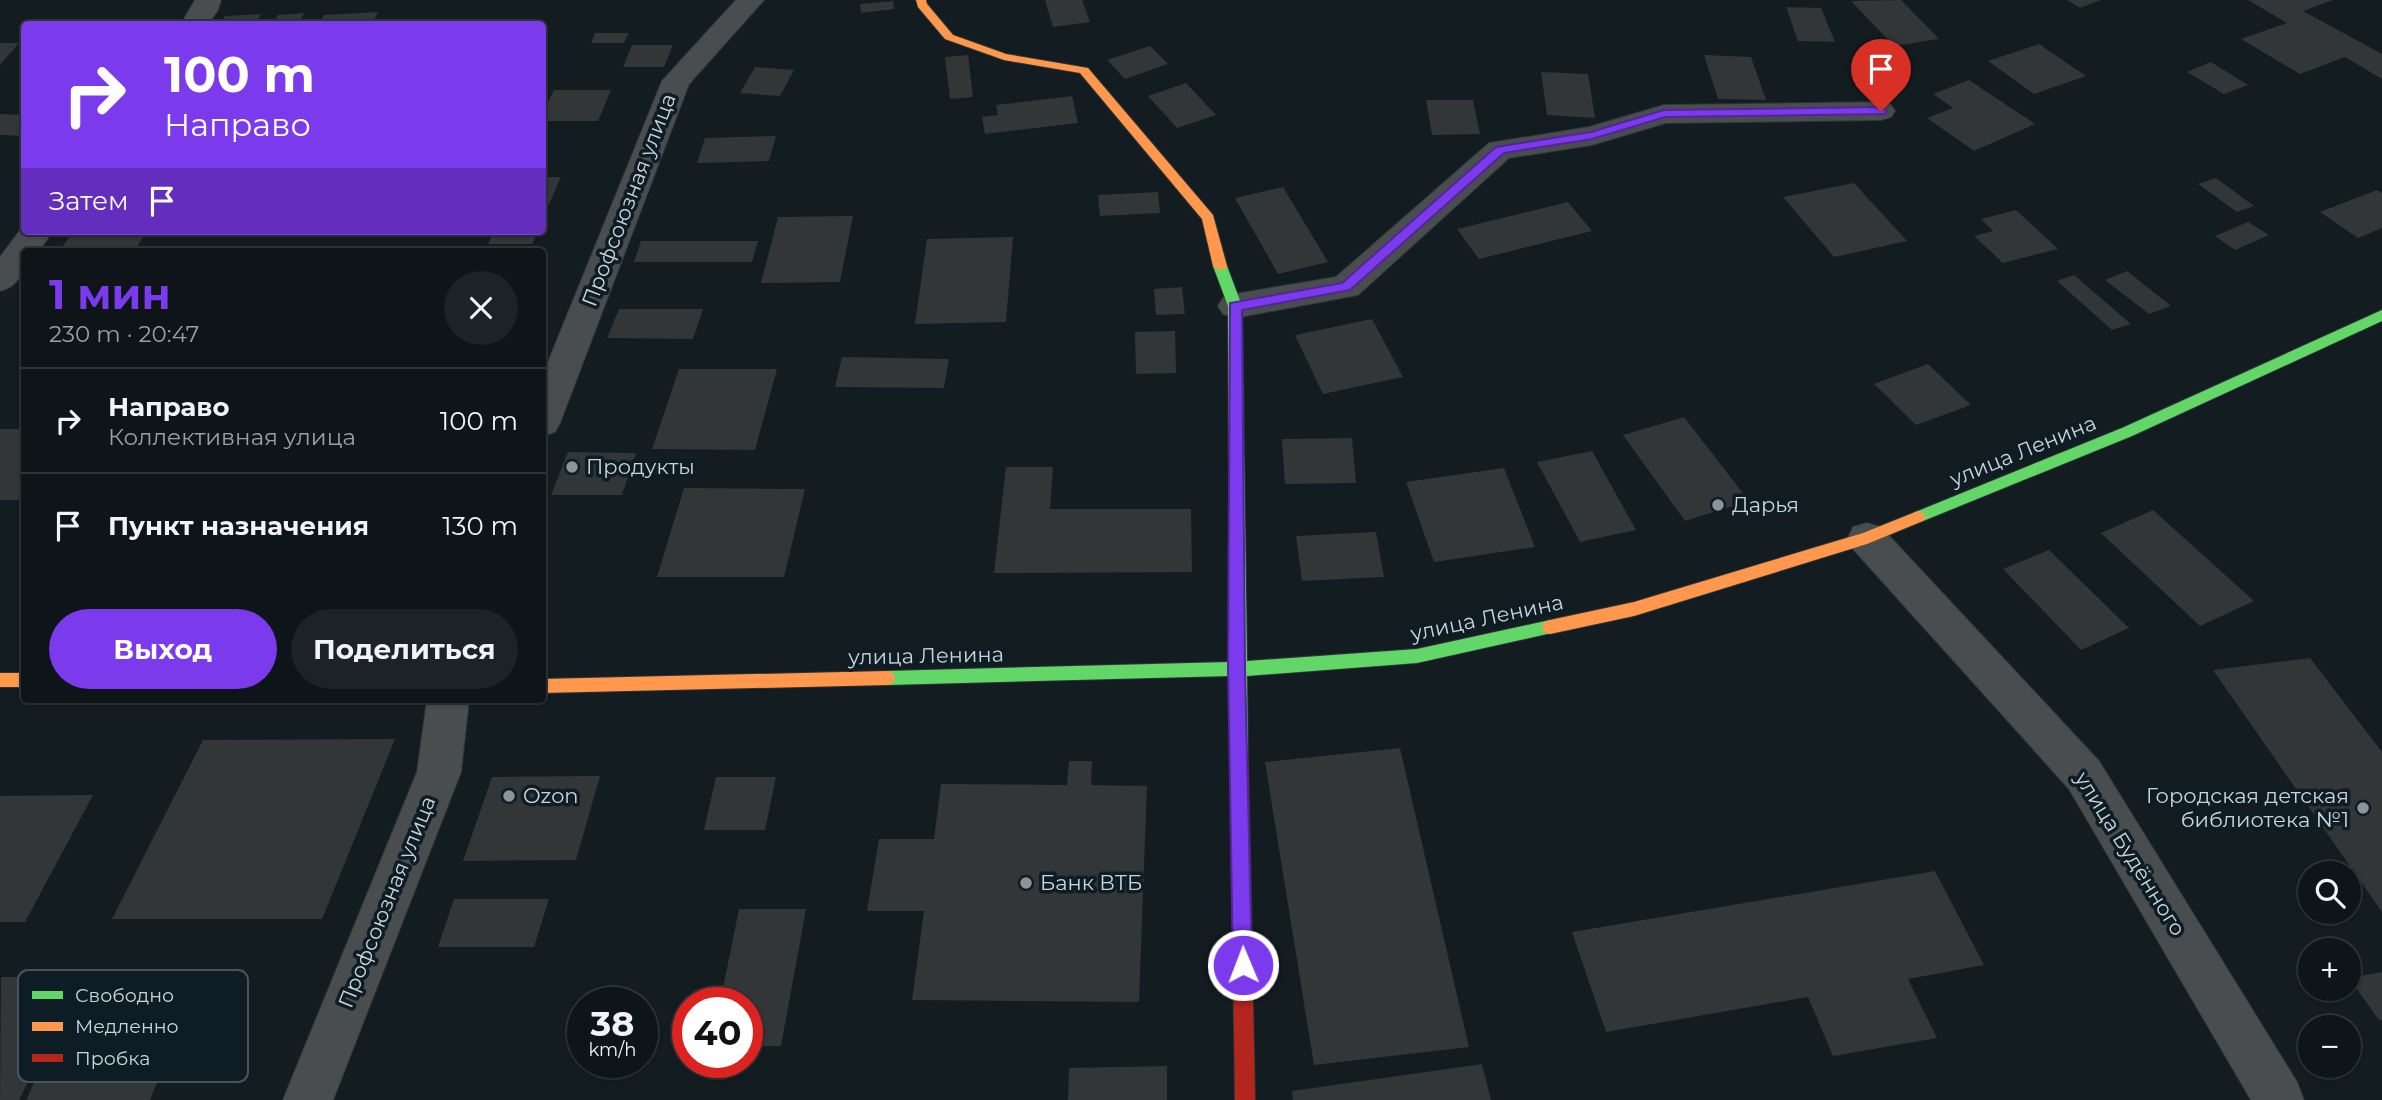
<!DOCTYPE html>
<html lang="ru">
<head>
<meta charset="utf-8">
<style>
  body { margin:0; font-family:Montserrat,sans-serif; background:#1c2225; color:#f1f3f6; height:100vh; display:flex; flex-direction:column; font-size:26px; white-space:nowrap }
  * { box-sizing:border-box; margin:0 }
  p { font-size:23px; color:#9b9fa2 }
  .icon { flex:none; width:38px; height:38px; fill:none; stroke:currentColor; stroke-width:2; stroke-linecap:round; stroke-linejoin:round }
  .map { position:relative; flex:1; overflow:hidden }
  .side { position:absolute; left:21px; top:248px; width:525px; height:455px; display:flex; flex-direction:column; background:#0e1518; border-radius:7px; box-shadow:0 2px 5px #0004,0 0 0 2px #2e3437 }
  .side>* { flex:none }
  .top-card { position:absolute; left:21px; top:21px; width:525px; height:214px; border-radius:7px; box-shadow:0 2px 5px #0004,0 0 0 2px #2e3437; background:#7c3aed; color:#fff; overflow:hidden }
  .controls { position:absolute; left:2298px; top:861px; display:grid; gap:14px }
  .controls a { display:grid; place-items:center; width:63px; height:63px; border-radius:50%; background:#0e1518; box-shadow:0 2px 5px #0004,0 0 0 2px #2e3437; font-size:35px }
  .speed { position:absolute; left:567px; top:987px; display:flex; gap:14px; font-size:35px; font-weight:700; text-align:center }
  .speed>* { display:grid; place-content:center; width:91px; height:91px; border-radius:50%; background:#0e1518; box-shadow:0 2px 5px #0004,0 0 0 2px #2e3437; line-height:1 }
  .speed small { font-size:18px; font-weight:400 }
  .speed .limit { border:10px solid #d22; background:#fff; color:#111 }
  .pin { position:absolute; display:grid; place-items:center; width:60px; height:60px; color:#fff; margin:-72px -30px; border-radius:50% 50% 50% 0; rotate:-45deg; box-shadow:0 0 7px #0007 }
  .pin .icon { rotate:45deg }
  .me { position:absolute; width:77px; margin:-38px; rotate:359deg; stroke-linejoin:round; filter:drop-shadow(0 0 5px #0008) }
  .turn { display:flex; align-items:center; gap:24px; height:147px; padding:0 28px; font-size:32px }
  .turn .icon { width:91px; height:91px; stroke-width:2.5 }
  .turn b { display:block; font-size:49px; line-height:60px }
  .then { display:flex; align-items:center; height:66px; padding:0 28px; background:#0003; gap:14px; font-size:26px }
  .round { display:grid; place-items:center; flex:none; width:74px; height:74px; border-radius:37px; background:#1c2225 }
  .head { display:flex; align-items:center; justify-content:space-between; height:119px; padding:0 28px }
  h1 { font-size:42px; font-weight:700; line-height:52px; color:#7c3aed }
  .button { display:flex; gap:14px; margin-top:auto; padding:14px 28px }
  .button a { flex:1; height:80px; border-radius:42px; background:#7c3aed; color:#fff; font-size:28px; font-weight:700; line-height:80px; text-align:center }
  .button a+a { background:#1c2225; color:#f1f3f6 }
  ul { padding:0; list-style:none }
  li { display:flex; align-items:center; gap:21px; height:105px; padding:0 28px; border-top:2px solid #2e3437 }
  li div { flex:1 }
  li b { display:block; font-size:26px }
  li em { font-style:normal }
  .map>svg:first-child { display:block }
  .building { fill:#323636 }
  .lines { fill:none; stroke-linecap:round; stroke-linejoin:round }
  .street-casing { stroke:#2e3539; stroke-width:2 }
  .fast-casing { stroke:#2e3539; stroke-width:2 }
  .slow-casing { stroke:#2e3539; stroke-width:2 }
  .jam-casing { stroke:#2e3539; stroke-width:2 }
  .street { fill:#4a4d4e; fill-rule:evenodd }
  .fast { fill:#63d668; fill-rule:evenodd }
  .slow { fill:#ff974d; fill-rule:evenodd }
  .jam { fill:#b3261e; fill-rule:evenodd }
  .route { fill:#7c3aed; stroke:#51269a; stroke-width:2 }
  .poi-dot { fill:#8b9499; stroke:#0e1d25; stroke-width:2.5 }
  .labels { text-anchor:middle; stroke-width:7; stroke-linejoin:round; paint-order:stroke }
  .street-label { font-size:21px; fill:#cbd4da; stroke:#0e1d25 }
  .poi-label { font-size:21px; fill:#cbd4da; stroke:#0e1d25; text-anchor:start }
  .key { fill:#0e1d25; stroke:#47545b; stroke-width:2 }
  .key-label { font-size:19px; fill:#cbd4da }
</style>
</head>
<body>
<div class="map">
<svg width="2382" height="1100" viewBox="0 0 2382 1100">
  <rect width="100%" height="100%" fill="#131c20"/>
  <g class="building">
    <polygon points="1045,0 1082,0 1090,22 1053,27"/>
    <polygon points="1901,0 1939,39 1894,46 1851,1"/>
    <polygon points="2067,0 2101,0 2080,8"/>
    <polygon points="2248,0 2333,0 2303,11 2382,54 2382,79 2345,57 2300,74 2241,39 2287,23"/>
    <polygon points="893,1 894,9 861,13 860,4"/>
    <polygon points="1786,7 1821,8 1835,42 1798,41"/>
    <polygon points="378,12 372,24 319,24 324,15"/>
    <polygon points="304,13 299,24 273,24 278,15"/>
    <polygon points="261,14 255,24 220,24 225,16"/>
    <polygon points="75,19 111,19 106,24 71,24"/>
    <polygon points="595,33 629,33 624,43 591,43"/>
    <polygon points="0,43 19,43 0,65"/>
    <polygon points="2039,44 2086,76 2034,94 1988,61"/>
    <polygon points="632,45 673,45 664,67 623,67"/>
    <polygon points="1150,46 1168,64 1125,79 1107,60"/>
    <polygon points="968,55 973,97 950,99 945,57"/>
    <polygon points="1704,55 1751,57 1766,100 1718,99"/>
    <polygon points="1876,57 1891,76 1867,79 1852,58"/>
    <polygon points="2211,62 2248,85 2224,94 2187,72"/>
    <polygon points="755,67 794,70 780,96 740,93"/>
    <polygon points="1541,72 1588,74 1595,118 1547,115"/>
    <polygon points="1969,80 2035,124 1974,151 1927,118 1953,108 1933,94"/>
    <polygon points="1186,83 1216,115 1177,128 1148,96"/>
    <polygon points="554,90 611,90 598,121 542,121 542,114"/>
    <polygon points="1072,96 1078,123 985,134 982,117 998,115 996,105"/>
    <polygon points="1426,100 1473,100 1480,134 1432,135"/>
    <polygon points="0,114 24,115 24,136 0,135"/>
    <polygon points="776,136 769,161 697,163 705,138"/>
    <polygon points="542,177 561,177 542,220"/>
    <polygon points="2216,178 2254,206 2237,212 2198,184"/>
    <polygon points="1854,183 1907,241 1834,257 1783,197"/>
    <polygon points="1283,187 1328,262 1278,274 1235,198"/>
    <polygon points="2377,190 2382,193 2382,228 2358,238 2320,212"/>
    <polygon points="1158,192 1160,213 1100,216 1098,195"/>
    <polygon points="1568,202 1592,231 1479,259 1457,229"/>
    <polygon points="2016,210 2058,249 2003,263 1974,236 1993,231 1981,219"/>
    <polygon points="853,216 840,282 761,283 778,217"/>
    <polygon points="2248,222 2269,235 2235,250 2215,236"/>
    <polygon points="74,231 147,231 137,247 60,250"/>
    <polygon points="494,231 538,231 532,244 488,244"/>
    <polygon points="1013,237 1006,322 915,324 927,239"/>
    <polygon points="641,241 758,241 752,262 634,262"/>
    <polygon points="2127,271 2171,306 2149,314 2105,280"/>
    <polygon points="2074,275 2131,324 2112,330 2057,281"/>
    <polygon points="1182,287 1185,314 1156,315 1154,289"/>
    <polygon points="619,309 703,309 693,339 607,338"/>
    <polygon points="1372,319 1403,377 1323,394 1295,335"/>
    <polygon points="1175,331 1176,373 1136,374 1135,332"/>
    <polygon points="842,357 949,359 944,388 835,387"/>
    <polygon points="1928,364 1971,405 1916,425 1874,384"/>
    <polygon points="679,369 777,369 755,450 652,449"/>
    <polygon points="1684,417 1749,501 1685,521 1623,435"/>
    <rect x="0" y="429" width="24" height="71"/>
    <polygon points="1352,438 1356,483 1285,484 1282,439"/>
    <polygon points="1592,451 1636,530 1580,542 1537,462"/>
    <polygon points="568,452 636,453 622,495 551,495"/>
    <polygon points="1006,467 1053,467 1050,509 1191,509 1192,572 994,573"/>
    <polygon points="1504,468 1535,547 1434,562 1406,482"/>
    <polygon points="684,488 805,489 784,577 657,577"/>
    <polygon points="2153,510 2254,601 2200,626 2101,533"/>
    <polygon points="1376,532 1384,577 1302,581 1296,536"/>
    <polygon points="2049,550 2129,628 2081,650 2003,569"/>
    <polygon points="2310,658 2382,752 2382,912 2213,670"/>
    <polygon points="395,739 322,919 112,919 203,740"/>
    <polygon points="1400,748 1469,1047 1314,1065 1265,762"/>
    <polygon points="1069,761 1092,761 1091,785 1147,786 1139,1002 912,1000 924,911 867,911 879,839 934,839 941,784 1067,785"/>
    <polygon points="600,776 576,860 463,861 492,777"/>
    <polygon points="716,777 776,777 765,830 704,830"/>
    <polygon points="93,795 25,922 0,922 0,796"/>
    <polygon points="1935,871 1984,965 1908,979 1937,1038 1833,1056 1808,997 1606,1032 1572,932"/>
    <polygon points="454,899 549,899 534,947 438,947"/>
    <polygon points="739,909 806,909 781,1046 747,1046 747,1003 720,1003"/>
    <polygon points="2382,972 2382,1020 2379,1020 2349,978"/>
    <polygon points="1,977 80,977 19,1100 0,1100"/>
    <polygon points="1482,1064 1491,1100 1293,1100 1292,1091"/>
    <polygon points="1167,1066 1167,1100 1068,1100 1069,1068"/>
    <polygon points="160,1075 150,1100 26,1100 36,1079"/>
  </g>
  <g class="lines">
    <defs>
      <g id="street">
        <polygon points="195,0 221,0 218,10 208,24 181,24"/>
        <polygon points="736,0 764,0 689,84 560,423 555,432 542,436 542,377 662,81"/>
        <polygon points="1881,102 1891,105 1895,111 1891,117 1881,120 1666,123 1592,145 1509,158 1358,295 1235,318 1223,314 1218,306 1223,298 1235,294 1336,277 1489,143 1589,127 1664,105"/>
        <path d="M24,225V231H53L38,252H24C24,271 20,286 0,291V257Z"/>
        <polygon points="1867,523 1881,527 2099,761 2297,1082 2304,1100 2251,1100 2069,789 1853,549 1848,538 1853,527"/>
        <polygon points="427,700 469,700 461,772 333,1100 283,1100 417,772"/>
      </g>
      <g id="fast">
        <polygon points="1220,262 1227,266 1242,306 1247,661 1417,649 1550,620 1556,622 1558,627 1556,632 1417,663 1247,676 1248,757 1245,763 1239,765 1233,763 1230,757 1230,676 887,685 881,683 879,678 881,673 887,671 1230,662 1228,306 1213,266"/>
        <polygon points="2382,310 2382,321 2132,436 1923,521 1913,521 1910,517 1913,513 2122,428"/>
      </g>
      <g id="slow">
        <polygon points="916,0 926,0 927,4 953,35 1006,54 1088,68 1213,215 1227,266 1225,269 1220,270 1213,266 1202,219 1080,73 1004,60 945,39 918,7"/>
        <polygon points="1918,511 1923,513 1926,517 1923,521 1867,544 1634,616 1550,634 1544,632 1542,627 1544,622 1550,620 1634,602 1863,533"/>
        <polygon points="887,671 893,673 895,678 893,683 887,685 542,693 542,679"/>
        <rect x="0" y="673" width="24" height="14"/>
      </g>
      <polygon id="jam" points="1239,749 1245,751 1248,757 1255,1100 1235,1100 1230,757 1233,751"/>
    </defs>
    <use href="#street" class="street-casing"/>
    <use href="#fast" class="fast-casing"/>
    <use href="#slow" class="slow-casing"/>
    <use href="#jam" class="jam-casing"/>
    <use href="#street" class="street"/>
    <use href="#fast" class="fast"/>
    <use href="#slow" class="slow"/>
    <use href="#jam" class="jam"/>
  </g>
  <polygon class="route" points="1881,107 1887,111 1885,114 1665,117 1592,139 1504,153 1350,290 1242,310 1245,668 1252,965 1250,972 1243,975 1236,972 1233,965 1228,668 1230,303 1342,283 1496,147 1591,132 1664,110"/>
  <g class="poi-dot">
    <circle cx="572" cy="467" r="7"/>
    <circle cx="1718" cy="505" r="7"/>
    <circle cx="509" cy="796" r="7"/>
    <circle cx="2363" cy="808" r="7"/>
    <circle cx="1026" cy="883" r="7"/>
  </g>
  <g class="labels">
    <g class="street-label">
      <text transform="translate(629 200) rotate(-69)" y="7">Профсоюзная улица</text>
      <text transform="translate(2023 451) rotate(-22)" y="7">улица Ленина</text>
      <text transform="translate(1487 618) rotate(-12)" y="7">улица Ленина</text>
      <text transform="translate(926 656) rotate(-1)" y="7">улица Ленина</text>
      <text transform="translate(2130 854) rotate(58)" y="7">улица Будённого</text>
      <text transform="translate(387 902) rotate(-68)" y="7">Профсоюзная улица</text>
    </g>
    <g class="poi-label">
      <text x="586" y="474">Продукты</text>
      <text x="1732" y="512">Дарья</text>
      <text x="523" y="803">Ozon</text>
      <text x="2349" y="803" text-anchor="end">Городская детская<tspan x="2349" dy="24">библиотека №1</tspan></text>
      <text x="1040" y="890">Банк ВТБ</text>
    </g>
  </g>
  <rect x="18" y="970" width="230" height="112" rx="10" class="key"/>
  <rect x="32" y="991" width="31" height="8" fill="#63d668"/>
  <rect x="32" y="1022" width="31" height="9" fill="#ff974d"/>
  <rect x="32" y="1054" width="31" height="8" fill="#b3261e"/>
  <g class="key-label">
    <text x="75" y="1002">Свободно</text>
    <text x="75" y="1033">Медленно</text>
    <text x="75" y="1065">Пробка</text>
  </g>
</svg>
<div class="controls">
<a><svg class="icon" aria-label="search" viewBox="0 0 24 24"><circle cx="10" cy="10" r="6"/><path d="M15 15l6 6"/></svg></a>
<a>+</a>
<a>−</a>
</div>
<div class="speed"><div>38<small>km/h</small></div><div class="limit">40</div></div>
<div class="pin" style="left:1881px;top:111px;background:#d93025"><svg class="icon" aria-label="arrive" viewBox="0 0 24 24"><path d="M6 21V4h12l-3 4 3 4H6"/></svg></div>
<svg class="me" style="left:1243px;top:965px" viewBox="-20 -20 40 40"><circle r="17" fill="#7c3aed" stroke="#fff" stroke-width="3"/><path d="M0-11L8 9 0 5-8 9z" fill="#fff"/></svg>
<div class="top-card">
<div class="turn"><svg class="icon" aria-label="right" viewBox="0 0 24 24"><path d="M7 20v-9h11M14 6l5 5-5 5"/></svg><div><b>100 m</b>Направо</div></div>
<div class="then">Затем<svg class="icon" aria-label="arrive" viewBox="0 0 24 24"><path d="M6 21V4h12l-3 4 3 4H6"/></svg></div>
</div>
<section class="side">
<div class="head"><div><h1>1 мин</h1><p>230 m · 20:47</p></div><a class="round"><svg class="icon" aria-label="close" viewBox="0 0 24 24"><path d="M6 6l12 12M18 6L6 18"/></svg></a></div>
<ul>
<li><svg class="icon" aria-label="right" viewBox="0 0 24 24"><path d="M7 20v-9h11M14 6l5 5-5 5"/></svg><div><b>Направо</b><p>Коллективная улица</p></div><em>100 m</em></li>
<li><svg class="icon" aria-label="arrive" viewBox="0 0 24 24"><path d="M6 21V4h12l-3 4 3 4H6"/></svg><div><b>Пункт назначения</b></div><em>130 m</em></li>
</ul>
<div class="button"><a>Выход</a><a>Поделиться</a></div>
</section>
</div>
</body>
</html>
